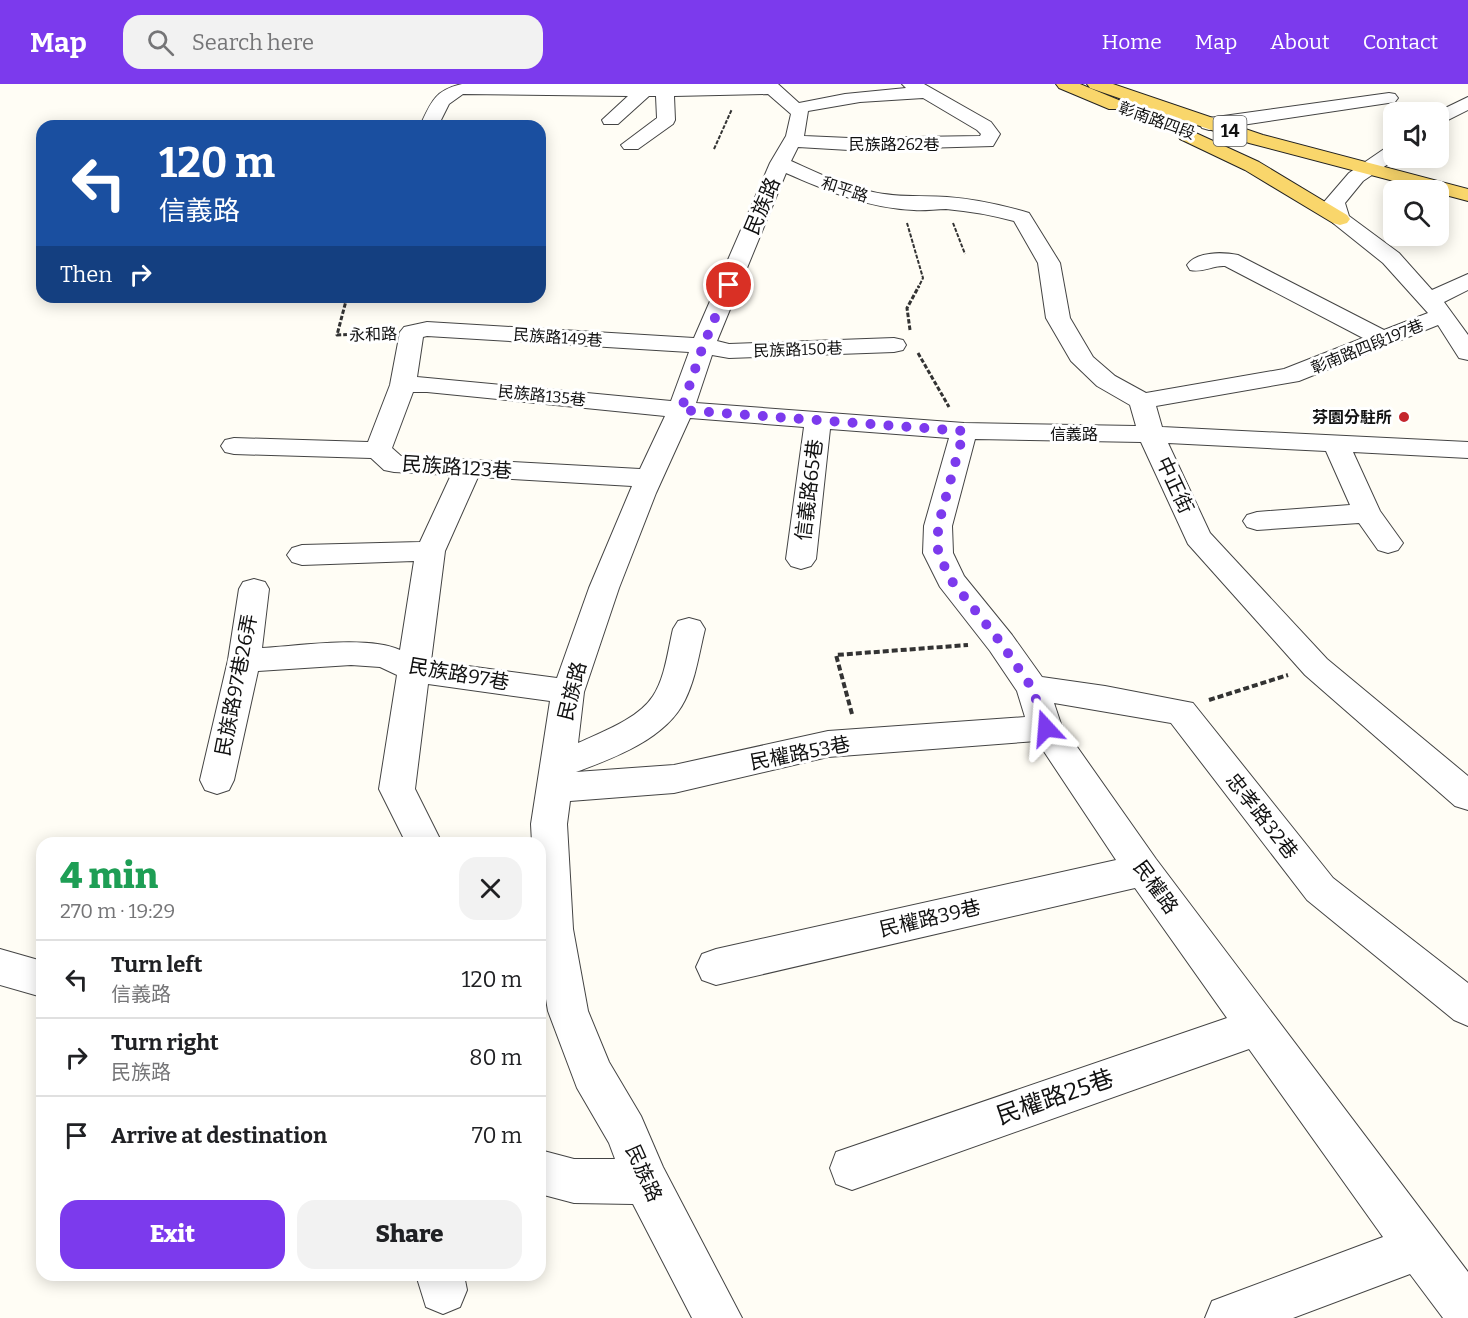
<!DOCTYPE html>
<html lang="en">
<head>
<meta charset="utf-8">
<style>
  body { margin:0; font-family:Bitter,"Noto Sans TC",serif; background:#f2f2f2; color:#202124; height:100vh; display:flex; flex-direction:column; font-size:22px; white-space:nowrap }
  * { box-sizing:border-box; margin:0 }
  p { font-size:20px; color:#757577 }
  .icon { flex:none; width:33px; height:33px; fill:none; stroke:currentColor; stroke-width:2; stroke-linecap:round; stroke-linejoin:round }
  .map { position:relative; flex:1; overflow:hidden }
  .panel { position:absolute; left:36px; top:753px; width:510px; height:444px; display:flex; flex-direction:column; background:#fff; border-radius:18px; box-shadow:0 3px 15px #0003 }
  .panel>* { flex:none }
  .top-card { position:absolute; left:36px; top:36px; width:510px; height:183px; border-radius:18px; box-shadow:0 3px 15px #0003; background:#1a4fa0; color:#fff; overflow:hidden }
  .tools { position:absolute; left:1383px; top:18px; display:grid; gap:12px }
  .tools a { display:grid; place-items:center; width:66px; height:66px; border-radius:12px; background:#fff; box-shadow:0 3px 15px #0003; font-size:30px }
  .pin { position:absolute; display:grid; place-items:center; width:51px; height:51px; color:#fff; margin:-26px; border:3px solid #fff; border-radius:50%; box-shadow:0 2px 6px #0007 }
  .me { position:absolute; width:66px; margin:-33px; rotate:341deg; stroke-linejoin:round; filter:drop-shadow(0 0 4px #0008) }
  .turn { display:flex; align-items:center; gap:21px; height:126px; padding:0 24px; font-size:27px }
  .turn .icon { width:78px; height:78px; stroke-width:2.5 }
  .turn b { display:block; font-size:42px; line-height:51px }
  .then { display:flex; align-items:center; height:57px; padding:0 24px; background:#0003; gap:12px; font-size:22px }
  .round { display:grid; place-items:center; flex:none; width:63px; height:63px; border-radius:18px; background:#f2f2f2 }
  .head { display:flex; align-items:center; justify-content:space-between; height:102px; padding:0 24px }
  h1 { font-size:36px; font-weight:800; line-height:45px; color:#1e9e55 }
  .button { display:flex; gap:12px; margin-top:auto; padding:12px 24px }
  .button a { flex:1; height:69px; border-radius:18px; background:#7c3aed; color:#fff; font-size:24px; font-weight:800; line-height:69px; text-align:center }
  .button a+a { background:#f2f2f2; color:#202124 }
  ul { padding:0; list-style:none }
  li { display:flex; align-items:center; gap:18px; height:78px; padding:0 24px; border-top:2px solid #e0e0e0 }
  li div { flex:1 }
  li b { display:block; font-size:22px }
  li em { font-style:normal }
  header { display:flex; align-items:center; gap:36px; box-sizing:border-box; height:84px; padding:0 30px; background:#7c3aed; color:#fff }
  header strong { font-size:28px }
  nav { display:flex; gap:33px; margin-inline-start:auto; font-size:21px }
  .search { width:420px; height:54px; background:#f2f2f2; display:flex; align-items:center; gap:15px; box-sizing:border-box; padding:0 21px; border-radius:18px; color:#757577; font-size:22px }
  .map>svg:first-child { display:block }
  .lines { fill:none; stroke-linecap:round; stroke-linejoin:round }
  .minor-casing { stroke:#444; stroke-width:2 }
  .major-casing { stroke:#222; stroke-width:2 }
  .path-far2 { stroke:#333; stroke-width:2; stroke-dasharray:4 1.5; stroke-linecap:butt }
  .path-far1 { stroke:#333; stroke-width:3; stroke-dasharray:4.5 2; stroke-linecap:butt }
  .path { stroke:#333; stroke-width:4; stroke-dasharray:6 3; stroke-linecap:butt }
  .minor { fill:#fff; fill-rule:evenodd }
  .major { fill:#f9d66b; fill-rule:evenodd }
  .route { stroke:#7c3aed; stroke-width:10; stroke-dasharray:0 18 }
  .poi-dot { fill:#c4262e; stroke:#fff; stroke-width:2 }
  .labels { text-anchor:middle; stroke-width:6; stroke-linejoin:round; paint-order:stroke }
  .far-street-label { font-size:16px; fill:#111; stroke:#fff }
  .far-poi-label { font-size:16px; font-weight:bold; fill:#111; stroke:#fff; text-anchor:end }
  .shield { fill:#fff; stroke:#585858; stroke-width:1.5 }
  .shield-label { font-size:18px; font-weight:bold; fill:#111 }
  .street-label { font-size:20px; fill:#111; stroke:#fff }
  .near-street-label { font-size:24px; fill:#111; stroke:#fff }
</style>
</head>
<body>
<header>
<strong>Map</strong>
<div class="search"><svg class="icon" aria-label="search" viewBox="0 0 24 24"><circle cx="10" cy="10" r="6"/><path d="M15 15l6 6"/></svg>Search here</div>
<nav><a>Home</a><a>Map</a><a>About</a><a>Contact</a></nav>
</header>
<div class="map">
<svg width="1468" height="1234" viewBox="0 0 1468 1234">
  <rect width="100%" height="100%" fill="#fffdf5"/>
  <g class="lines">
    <defs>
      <g id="minor">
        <path d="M462,0H778L799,19L845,10L906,4L902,0H924L991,38L1000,50L993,62L849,66L798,63L791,77C818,89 844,102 873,108C898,114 922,111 947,113C976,115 1002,121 1029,129L1060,179L1070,234L1093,273L1115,292L1146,309L1284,285L1363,254L1225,182C1213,181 1203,189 1190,186L1187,181C1197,167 1223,168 1238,171L1384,246L1428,229L1383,179L1333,139L1324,118L1349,89L1387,63L1394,61V74H1397L1363,97L1345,119L1349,132L1399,169L1432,206L1468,190V206L1444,218L1468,251V276L1459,274L1438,241L1299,297L1156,322L1162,343L1468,358V374L1353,368L1380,427L1403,459L1398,466L1388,469L1378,466L1359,439L1257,446L1247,443L1243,437L1247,431L1257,428L1350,421L1326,367L1168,359L1210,449L1327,575L1468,692V726L1455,722L1305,591L1188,460L1141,358L975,355L952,442L953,469L964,492L1012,551L1042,593L1105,602L1193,619L1333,794L1468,899V942L1454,936L1307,816L1171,639L1054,619L1061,640L1156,775L1468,1188V1234H1443L1410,1190L1293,1234H1205L1212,1217L1383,1153L1249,965L852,1106L836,1100L830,1084L836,1068L1227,934L1135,804L716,901L702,896L696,883L702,870L716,865L1116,776L1037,657L828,673L674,709L570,717L567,740L573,845L588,927L609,978L641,1032L663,1083L742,1234H692L633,1120L574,1119L540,1110V1066L574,1075H615L609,1059L577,1004L548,927L540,879V759H532L531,740L550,617L428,600L415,705L442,759H406L379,705L397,591L380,583L351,581L258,587L234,696L229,706L217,710L205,706L200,696L228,576L239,505L243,498L254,495L265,498L269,505L262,564C298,562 368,551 400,566L414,477L302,481L292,478L287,471L292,464L302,461L420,458L451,391L394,388L384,386L371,374L234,370L225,368L221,362L225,356L234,354L368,358L390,301L400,248L404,243L427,238L694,254L770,79L786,52L791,30L768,10L674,12L675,36L673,40L638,65H624L621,61L657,34L656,12H649L618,40H604L602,36L628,12L463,10L449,20L438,42H420C431,18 435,6 462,0ZM923,14L977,46L981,50L980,52L849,54L804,52L808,27L860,18ZM786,89C827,107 868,124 914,126C924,127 935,125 946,125C969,127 992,131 1014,137L1038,179L1046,234L1071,277L1097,302L1130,321L1136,342L964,339L696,319L712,271L729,274L894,268L903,266L906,261L903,256L894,254L729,260L717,257ZM427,252L689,268L671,317L417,293L423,253ZM413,308H427L665,332L640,385L401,372L392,364ZM690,334L804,343L786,475L791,482L801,485L811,482L816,475L830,345L949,354L924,442L923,469L940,503L990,567L1017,607L1025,633L828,647L674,681L576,688C614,674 666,655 685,616C696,594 699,569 705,545L700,537L689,534L678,537L673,545C668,566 665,594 653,612C638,635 602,648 578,659L584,608L619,504L656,409ZM478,393L632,402L589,504L557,594L431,577L445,467Z"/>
        <polygon points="1389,9 1395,10 1398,14 1395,18 1209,46 1202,44 1200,40 1202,36 1209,34"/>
        <polygon points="1468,13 1468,26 1438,41 1437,28"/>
        <polygon points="0,865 42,877 42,913 0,901"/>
        <polygon points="416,1191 464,1191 467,1206 460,1223 443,1230 426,1223"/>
      </g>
      <g id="major">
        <polygon points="1056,0 1080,0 1121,17 1124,21 1121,25 1109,25 1059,4"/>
        <polygon points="1087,0 1113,0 1263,51 1468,105 1468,117 1438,109 1438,106 1428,106 1249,59 1090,4"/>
        <polygon points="1187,45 1259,78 1347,131 1350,135 1347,139 1340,141 1333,139 1245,86 1180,55 1178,51 1180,47"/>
      </g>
    </defs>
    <use href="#minor" class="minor-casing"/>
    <use href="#major" class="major-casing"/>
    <g class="path-far2">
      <polyline points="714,65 732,25"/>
      <polyline points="907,139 923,194 918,204"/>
      <polyline points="953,139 965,170"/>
    </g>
    <g class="path-far1">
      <polyline points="347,213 337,251 385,249"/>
      <polyline points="910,246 907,224 919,202"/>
      <polyline points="918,269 949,323"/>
    </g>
    <g class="path">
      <polyline points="1209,616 1288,591"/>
      <polyline points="852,630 836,571 968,561"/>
    </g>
    <use href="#minor" class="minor"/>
    <use href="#major" class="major"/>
  </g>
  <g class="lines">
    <polyline class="route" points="729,201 703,262 681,326 964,347 938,442 938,469 951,496 1001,559 1032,604 1046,644"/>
  </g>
  <circle class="poi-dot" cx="1404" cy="333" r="6"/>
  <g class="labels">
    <g class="far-street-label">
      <text transform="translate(1157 36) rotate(20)" y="6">彰南路四段</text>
      <text x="894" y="66">民族路262巷</text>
      <text transform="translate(845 105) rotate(18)" y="6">和平路</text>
      <text transform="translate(373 250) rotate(-2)" y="6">永和路</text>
      <text transform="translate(558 253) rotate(4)" y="6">民族路149巷</text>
      <text transform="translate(1367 262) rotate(-22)" y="6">彰南路四段197巷</text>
      <text transform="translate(798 265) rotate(-2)" y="6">民族路150巷</text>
      <text transform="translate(542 311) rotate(6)" y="6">民族路135巷</text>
      <text x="1074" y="356">信義路</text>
    </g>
    <g class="far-poi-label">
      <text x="1392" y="339">芬園分駐所</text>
    </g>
    <rect class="shield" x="1213.5" y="32" width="33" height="30" rx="4.5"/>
    <g class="shield-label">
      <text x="1230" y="53">14</text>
    </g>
    <g class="street-label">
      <text transform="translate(762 122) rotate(-67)" y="7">民族路</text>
      <text transform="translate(457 383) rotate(4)" y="7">民族路123巷</text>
      <text transform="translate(1175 401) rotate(65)" y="7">中正街</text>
      <text transform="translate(809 406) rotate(-83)" y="7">信義路65巷</text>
      <text transform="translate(459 590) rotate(10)" y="7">民族路97巷</text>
      <text transform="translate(236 601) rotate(-79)" y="7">民族路97巷26弄</text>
      <text transform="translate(572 607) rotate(-76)" y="7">民族路</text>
      <text transform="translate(800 669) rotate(-11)" y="7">民權路53巷</text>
      <text transform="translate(1262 732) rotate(52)" y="7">忠孝路32巷</text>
      <text transform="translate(1156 803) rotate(54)" y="7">民權路</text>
      <text transform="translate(930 834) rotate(-13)" y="7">民權路39巷</text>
      <text transform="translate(644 1089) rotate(66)" y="7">民族路</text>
    </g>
    <g class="near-street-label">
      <text transform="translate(1055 1013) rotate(-19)" y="8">民權路25巷</text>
    </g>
  </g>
</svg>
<div class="tools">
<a><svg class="icon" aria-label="sound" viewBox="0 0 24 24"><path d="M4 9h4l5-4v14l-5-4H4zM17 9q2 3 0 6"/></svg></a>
<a><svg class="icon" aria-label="search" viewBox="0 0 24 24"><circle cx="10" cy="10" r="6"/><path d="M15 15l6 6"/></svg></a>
</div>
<div class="pin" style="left:729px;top:201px;background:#d93025"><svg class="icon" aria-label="arrive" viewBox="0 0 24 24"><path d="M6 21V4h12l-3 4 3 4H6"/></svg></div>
<svg class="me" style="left:1046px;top:644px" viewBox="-20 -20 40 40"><path d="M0-17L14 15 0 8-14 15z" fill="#7c3aed" stroke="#fff" stroke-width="4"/></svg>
<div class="top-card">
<div class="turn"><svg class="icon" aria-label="left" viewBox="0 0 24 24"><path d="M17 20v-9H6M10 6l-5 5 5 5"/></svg><div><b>120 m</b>信義路</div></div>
<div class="then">Then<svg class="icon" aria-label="right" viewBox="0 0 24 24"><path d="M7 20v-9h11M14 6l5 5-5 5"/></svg></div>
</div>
<section class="panel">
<div class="head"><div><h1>4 min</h1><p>270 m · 19:29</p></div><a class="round"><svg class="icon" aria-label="close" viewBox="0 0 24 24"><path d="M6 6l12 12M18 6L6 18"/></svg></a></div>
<ul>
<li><svg class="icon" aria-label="left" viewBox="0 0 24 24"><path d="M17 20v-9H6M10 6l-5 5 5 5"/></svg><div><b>Turn left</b><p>信義路</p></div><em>120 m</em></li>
<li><svg class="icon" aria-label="right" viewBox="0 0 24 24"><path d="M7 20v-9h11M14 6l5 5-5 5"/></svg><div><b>Turn right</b><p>民族路</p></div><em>80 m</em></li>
<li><svg class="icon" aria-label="arrive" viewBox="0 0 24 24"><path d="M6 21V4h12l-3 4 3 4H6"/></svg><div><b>Arrive at destination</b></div><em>70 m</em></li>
</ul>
<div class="button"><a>Exit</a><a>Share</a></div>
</section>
</div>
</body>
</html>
